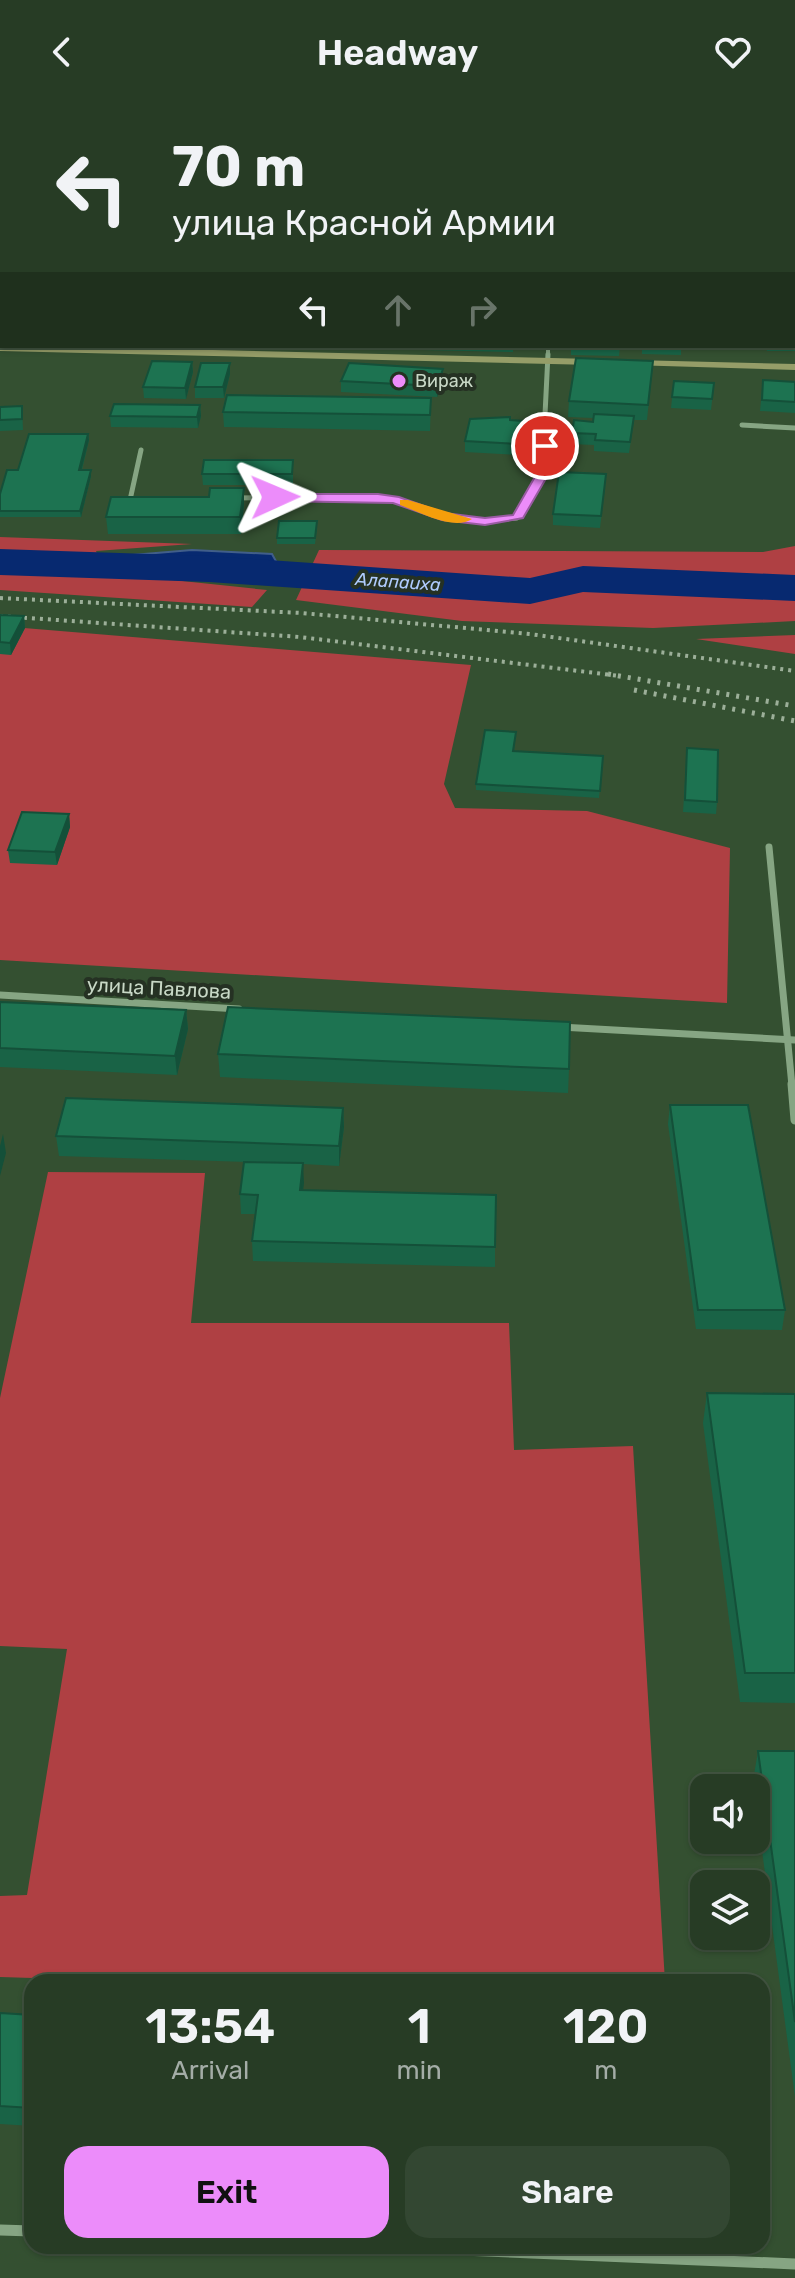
<!DOCTYPE html>
<html lang="en">
<head>
<meta charset="utf-8">
<style>
  body { margin:0; font-family:Rubik,sans-serif; background:#334732; color:#f1f3f6; height:100vh; display:flex; flex-direction:column; font-size:30px; white-space:nowrap }
  * { box-sizing:border-box; margin:0 }
  p { font-size:26px; color:#a4ada7 }
  .icon { flex:none; width:44px; height:44px; fill:none; stroke:currentColor; stroke-width:2; stroke-linecap:round; stroke-linejoin:round }
  .map { position:relative; flex:1; overflow:hidden }
  .drawer { position:absolute; left:24px; top:1870px; width:746px; height:280px; display:flex; flex-direction:column; background:#273c25; border-radius:24px; box-shadow:0 2px 6px #0004,0 0 0 2px #435642 }
  .drawer>* { flex:none }
  .top-card { position:absolute; left:0px; top:0px; width:796px; height:244px; box-shadow:0 2px 6px #0004,0 0 0 2px #435642; background:#273c25; color:#f1f3f6; overflow:hidden }
  .fabs { position:absolute; left:690px; top:1670px; display:grid; gap:16px }
  .fabs a { display:grid; place-items:center; width:80px; height:80px; border-radius:16px; background:#273c25; box-shadow:0 2px 6px #0004,0 0 0 2px #435642; font-size:40px }
  .pin { position:absolute; display:grid; place-items:center; width:68px; height:68px; color:#fff; margin:-34px; border:4px solid #fff; border-radius:50%; box-shadow:0 2px 8px #0007 }
  .me { position:absolute; width:88px; margin:-44px; rotate:89deg; stroke-linejoin:round; filter:drop-shadow(0 0 6px #0008) }
  .turn { display:flex; align-items:center; gap:28px; height:168px; padding:0 40px; font-size:36px }
  .turn .icon { width:104px; height:104px; stroke-width:2.5 }
  .turn b { display:block; font-size:56px; line-height:68px }
  .lanes { display:flex; align-items:center; height:76px; padding:0 40px; background:#0003; justify-content:center; gap:40px; direction:ltr }
  .lanes .off { opacity:.35 }
  .eta { display:flex; justify-content:space-evenly; align-items:center; height:136px; text-align:center }
  .eta b { font-size:48px; font-weight:600; line-height:56px }
  .cta { display:flex; gap:16px; margin-top:auto; padding:16px 40px }
  .cta a { flex:1; height:92px; border-radius:24px; background:#ec8cfa; color:#111; font-size:32px; font-weight:600; line-height:92px; text-align:center }
  .cta a+a { background:#334732; color:#f1f3f6 }
  header { display:flex; justify-content:space-between; align-items:center; height:104px; padding:0 40px; background:#273c25; font-size:36px; font-weight:600 }
  .map>svg:first-child { display:block }
  .green { fill:#af4043 }
  .water { fill:#072970; stroke:#415e8a; stroke-width:2 }
  .lines { fill:none; stroke-linecap:round; stroke-linejoin:round }
  .river { fill:#072970; fill-rule:evenodd }
  .street-far4 { stroke:#86a583; stroke-width:4 }
  .street-far3 { stroke:#86a583; stroke-width:5 }
  .street-far2 { stroke:#86a583; stroke-width:7 }
  .street-far1 { stroke:#86a583; stroke-width:9 }
  .street { stroke:#86a583; stroke-width:11 }
  .secondary { fill:#959d68; fill-rule:evenodd }
  .rail-far1 { stroke:#9caf99; stroke-width:4; stroke-dasharray:3 5; stroke-linecap:butt }
  .rail { stroke:#9caf99; stroke-width:5; stroke-dasharray:3 7; stroke-linecap:butt }
  .wall { fill:#196346 }
  .shaded-wall { fill:#145039 }
  .building { fill:#1d7351; stroke:#145039; stroke-width:2 }
  .route { fill:#ec8cfa; stroke:#995ba2; stroke-width:2 }
  .slow { fill:#f59e0b }
  .poi-dot { fill:#ec8cfa; stroke:#253123; stroke-width:3 }
  .labels { text-anchor:middle; stroke-width:8; stroke-linejoin:round; paint-order:stroke }
  .far-poi-label { font-size:18px; fill:#c8d8c6; stroke:#253123; text-anchor:start }
  .far-water-label { font-size:18px; font-style:italic; fill:#afcbfd; stroke:#253123 }
  .street-label { font-size:20px; fill:#c8d8c6; stroke:#253123 }
</style>
</head>
<body>
<header><svg class="icon" aria-label="back" viewBox="0 0 24 24"><path d="M15 5l-7 7 7 7"/></svg>Headway<svg class="icon" aria-label="heart" viewBox="0 0 24 24"><path d="M12 20l-8-8c-3-5 5-10 8-4 3-6 11-1 8 4z"/></svg></header>
<div class="map">
<svg width="795" height="2174" viewBox="0 0 795 2174">
  <rect width="100%" height="100%" fill="#345031"/>
  <g class="green">
    <polygon points="0,433 192,440 96,447 106,469 267,486 252,503 0,486"/>
    <polygon points="795,442 795,517 653,524 462,517 296,496 319,446 763,448"/>
    <polygon points="0,522 471,561 444,680 455,704 587,707 730,744 727,899 0,856"/>
    <polygon points="795,531 795,550 696,535"/>
    <polygon points="48,1068 205,1069 191,1219 509,1219 514,1346 633,1342 665,1878 163,1878 0,1873 0,1792 27,1791 67,1545 0,1542 0,1294"/>
  </g>
  <path class="water" d="M192,446L272,450L283,470C235,486 144,468 93,459L132,451Z"/>
  <g class="lines">
    <polygon class="river" points="0,445 209,452 530,474 583,462 795,471 795,497 583,488 530,500 209,478 0,471"/>
    <g class="street-far4">
      <polyline points="0,1 72,2"/>
      <polyline points="548,252 548,242"/>
    </g>
    <g class="street-far3">
      <polyline points="742,321 795,324"/>
      <polyline points="233,394 361,392 395,395 442,412 485,417 517,414 542,371 548,250"/>
      <polyline points="135,396 130,396 141,346"/>
    </g>
    <g class="street-far2">
      <polyline points="769,743 792,982"/>
      <polyline points="0,891 239,905"/>
      <polyline points="560,923 795,936"/>
    </g>
    <polyline class="street-far1" points="792,980 795,1016"/>
    <g class="street">
      <polyline points="0,2126 32,2127"/>
      <polyline points="366,2142 795,2160"/>
    </g>
    <g class="secondary">
      <polygon points="0,0 7,0 2,2 0,7"/>
      <polygon points="0,241 594,255 599,258 594,261 0,247"/>
      <polygon points="633,256 795,260 795,266 630,261 630,257"/>
    </g>
    <g class="rail-far1">
      <polyline points="0,494 302,509 530,530 795,567"/>
      <polyline points="0,512 300,533 620,572"/>
    </g>
    <g class="rail">
      <polyline points="608,570 795,602"/>
      <polyline points="634,586 795,617"/>
    </g>
  </g>
  <g class="wall">
    <rect x="746" y="0" width="24" height="2"/>
    <polygon points="0,163 2,163 2,195 0,196"/>
    <polygon points="795,232 795,247 767,247 766,242 794,242"/>
    <polygon points="196,242 247,242 246,246 196,245"/>
    <polygon points="282,242 317,242 317,243"/>
    <polygon points="326,242 362,242 361,244 326,243"/>
    <polygon points="423,242 513,242 513,248 423,246"/>
    <polygon points="571,242 620,242 619,252 571,251"/>
    <polygon points="642,242 681,242 681,251 642,250"/>
    <polygon points="691,242 723,242 723,246 691,245"/>
    <polygon points="653,257 647,316 634,316 629,349 594,347 594,341 571,340 572,329 593,318 593,314 568,313 569,297"/>
    <polygon points="192,258 193,268 186,295 144,294 143,283"/>
    <polygon points="230,259 230,270 224,294 195,294 195,283"/>
    <polygon points="443,276 437,293 341,288 341,277"/>
    <polygon points="763,276 795,278 795,309 760,307"/>
    <polygon points="674,277 714,279 711,306 671,304"/>
    <polygon points="431,294 430,327 224,323 223,308"/>
    <polygon points="200,301 201,312 198,324 111,323 110,312"/>
    <polygon points="22,302 23,326 0,327 0,303"/>
    <polygon points="510,316 523,328 519,351 465,348 465,337"/>
    <polygon points="88,330 89,336 82,366 91,372 81,413 0,413 0,390 18,366"/>
    <polygon points="293,356 293,381 203,381 202,370"/>
    <polygon points="605,382 600,424 553,421 553,410"/>
    <polygon points="244,384 244,400 241,430 108,430 106,413 209,393"/>
    <polygon points="317,423 315,440 277,440 277,434"/>
    <polygon points="0,511 24,512 25,524 11,551 0,550"/>
    <polygon points="516,628 514,647 603,652 599,694 476,686 476,680"/>
    <polygon points="687,644 717,698 716,710 683,708"/>
    <polygon points="69,710 70,723 57,761 10,759 8,746"/>
    <polygon points="0,898 186,906 188,925 177,971 0,963"/>
    <polygon points="218,950 569,965 568,989 220,973"/>
    <polygon points="670,1001 785,1206 782,1226 696,1225 668,1020"/>
    <polygon points="343,1004 344,1023 339,1062 303,1060 303,1086 495,1143 495,1163 253,1157 252,1137 256,1110 241,1110 240,1090 248,1058 59,1052 56,1032"/>
    <polygon points="707,1289 795,1290 795,1599 740,1598 703,1319"/>
    <polygon points="758,1647 795,1647 795,1993 756,1702 756,1684 754,1684 753,1677"/>
    <polygon points="0,1909 32,1911 32,2022 0,2020"/>
  </g>
  <g class="shaded-wall">
    <polygon points="192,258 193,268 186,295 185,284"/>
    <polygon points="230,259 230,270 224,294 223,283"/>
    <polygon points="443,265 443,276 437,293 437,282"/>
    <polygon points="200,301 201,312 198,324 197,313"/>
    <polygon points="524,317 523,328 519,351 519,340"/>
    <polygon points="88,330 89,336 80,372 79,366"/>
    <polygon points="91,366 91,372 81,413 80,407"/>
    <polygon points="244,384 244,400 241,430 240,413"/>
    <polygon points="24,512 25,524 11,551 10,539"/>
    <polygon points="69,710 70,723 57,761 55,748"/>
    <polygon points="186,906 188,925 177,971 175,952"/>
    <polygon points="343,1004 344,1023 339,1062 339,1042"/>
    <polygon points="3,1030 6,1049 0,1072 0,1042"/>
    <polygon points="303,1059 304,1079 301,1106 300,1086"/>
  </g>
  <g class="building">
    <rect x="0" y="108" width="2" height="22"/>
    <rect x="0" y="163" width="2" height="18"/>
    <polygon points="576,254 653,257 648,301 569,297"/>
    <polygon points="152,257 192,258 185,284 143,283"/>
    <polygon points="201,259 230,259 223,283 195,283"/>
    <polygon points="349,259 443,265 437,282 341,277"/>
    <polygon points="763,276 795,278 795,298 762,296"/>
    <polygon points="674,277 714,279 712,295 672,293"/>
    <polygon points="227,291 431,294 430,311 223,308"/>
    <polygon points="114,300 200,301 197,313 110,312"/>
    <polygon points="22,302 22,315 0,316 0,303"/>
    <polygon points="594,310 634,312 630,338 595,336 596,330 572,329 574,316 593,318"/>
    <polygon points="510,313 510,316 524,317 519,340 465,337 470,315"/>
    <polygon points="29,330 88,330 79,366 91,366 80,407 0,407 0,390 7,366 18,366"/>
    <polygon points="204,356 293,356 292,370 202,370"/>
    <polygon points="559,368 606,370 601,412 553,410"/>
    <polygon points="210,384 244,384 240,413 106,413 111,393 209,393"/>
    <polygon points="279,417 317,417 315,434 277,434"/>
    <polygon points="0,511 24,512 10,539 0,538"/>
    <polygon points="485,626 516,628 513,647 603,652 600,687 476,680"/>
    <polygon points="687,644 718,646 717,698 685,696"/>
    <polygon points="22,708 69,710 55,748 8,746"/>
    <polygon points="0,898 186,906 175,952 0,944"/>
    <polygon points="228,903 570,918 569,965 218,950"/>
    <polygon points="66,994 343,1004 339,1042 56,1032"/>
    <polygon points="670,1001 748,1001 785,1206 698,1206"/>
    <polygon points="244,1058 303,1059 300,1086 496,1091 495,1143 252,1137 258,1091 240,1090"/>
    <polygon points="707,1289 795,1290 795,1569 745,1569"/>
    <polygon points="758,1647 795,1647 795,1918"/>
    <polygon points="0,1909 32,1911 32,2004 0,2002"/>
  </g>
  <polygon class="route" points="545,339 550,342 548,371 523,414 485,421 442,416 393,399 275,397 269,393 275,390 378,390 399,393 444,409 485,414 513,411 536,371 539,342"/>
  <path class="slow" d="M400,396H408L472,415C454,427 419,408 400,401Z"/>
  <circle class="poi-dot" cx="399" cy="277" r="8"/>
  <g class="labels">
    <g class="far-poi-label">
      <text x="415" y="283">Вираж</text>
    </g>
    <g class="far-water-label">
      <text transform="translate(398 478) rotate(4)" y="6">Алапаиха</text>
    </g>
    <g class="street-label">
      <text transform="translate(159 884) rotate(3)" y="7">улица Павлова</text>
    </g>
  </g>
</svg>
<div class="fabs">
<a><svg class="icon" aria-label="sound" viewBox="0 0 24 24"><path d="M4 9h4l5-4v14l-5-4H4zM17 9q2 3 0 6"/></svg></a>
<a><svg class="icon" aria-label="layers" viewBox="0 0 24 24"><path d="M12 4l9 5-9 5-9-5zM3 14l9 5 9-5"/></svg></a>
</div>
<div class="pin" style="left:545px;top:342px;background:#d93025"><svg class="icon" aria-label="arrive" viewBox="0 0 24 24"><path d="M6 21V4h12l-3 4 3 4H6"/></svg></div>
<svg class="me" style="left:275px;top:393px" viewBox="-20 -20 40 40"><path d="M0-17L14 15 0 8-14 15z" fill="#ec8cfa" stroke="#fff" stroke-width="4"/></svg>
<div class="top-card">
<div class="turn"><svg class="icon" aria-label="left" viewBox="0 0 24 24"><path d="M17 20v-9H6M10 6l-5 5 5 5"/></svg><div><b>70 m</b>улица Красной Армии</div></div>
<div class="lanes"><svg class="icon" aria-label="left" viewBox="0 0 24 24"><path d="M17 20v-9H6M10 6l-5 5 5 5"/></svg><svg class="icon off" aria-label="ahead" viewBox="0 0 24 24"><path d="M12 20V5M6 11l6-6 6 6"/></svg><svg class="icon off" aria-label="right" viewBox="0 0 24 24"><path d="M7 20v-9h11M14 6l5 5-5 5"/></svg></div>
</div>
<section class="drawer">
<div class="eta">
<div><b>13:54</b><p>Arrival</p></div>
<div><b>1</b><p>min</p></div>
<div><b>120</b><p>m</p></div>
</div>
<div class="cta"><a>Exit</a><a>Share</a></div>
</section>
</div>
</body>
</html>
